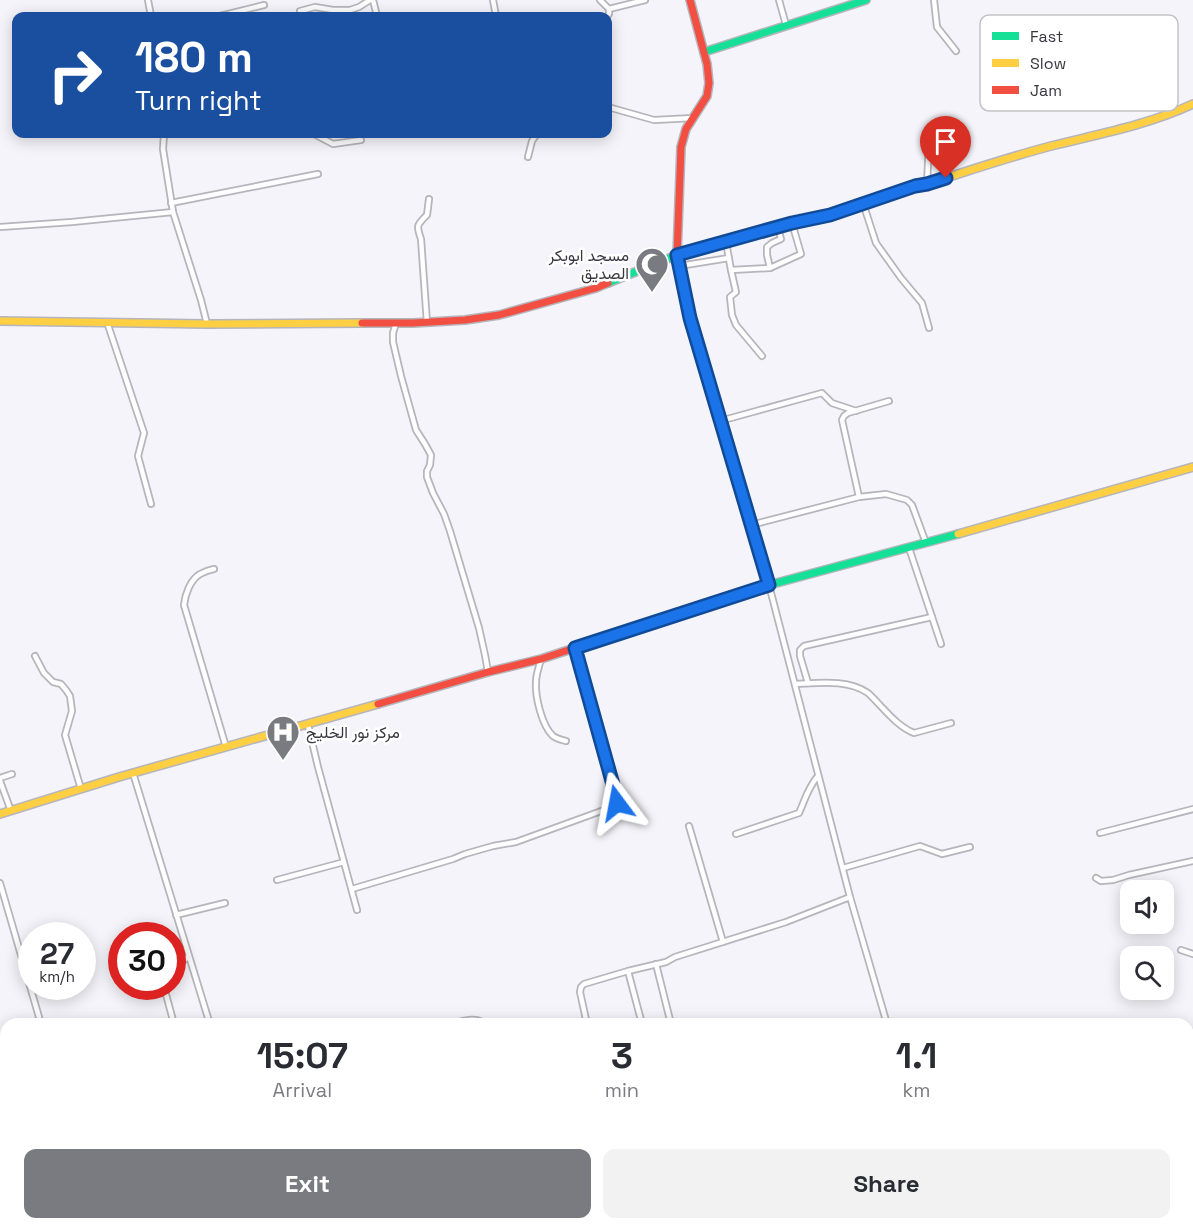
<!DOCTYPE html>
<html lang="en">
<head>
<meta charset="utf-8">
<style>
  body { margin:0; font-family:"Space Grotesk",Vazirmatn,sans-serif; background:#f2f2f3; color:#2b2b33; height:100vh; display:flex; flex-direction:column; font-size:22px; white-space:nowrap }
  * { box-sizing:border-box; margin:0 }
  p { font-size:20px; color:#7c7c81 }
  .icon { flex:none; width:33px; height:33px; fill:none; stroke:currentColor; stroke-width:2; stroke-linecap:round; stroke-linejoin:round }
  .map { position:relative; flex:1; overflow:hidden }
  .details { position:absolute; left:0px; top:1018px; width:1194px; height:212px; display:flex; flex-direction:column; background:#fff; border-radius:18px 18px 0 0; box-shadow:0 3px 15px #0003 }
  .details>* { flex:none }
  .banner { position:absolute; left:12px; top:12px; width:600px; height:126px; border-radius:12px; box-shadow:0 3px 15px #0003; background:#1a4fa0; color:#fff; overflow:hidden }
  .buttons { position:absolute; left:1120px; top:880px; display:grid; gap:12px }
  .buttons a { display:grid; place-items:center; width:54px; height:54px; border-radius:12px; background:#fff; box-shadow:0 3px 15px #0003; font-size:30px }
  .speed { position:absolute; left:18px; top:922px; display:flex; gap:12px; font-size:30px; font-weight:700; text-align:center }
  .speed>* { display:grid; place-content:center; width:78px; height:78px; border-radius:50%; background:#fff; box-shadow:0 3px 15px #0003; line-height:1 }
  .speed small { font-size:15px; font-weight:400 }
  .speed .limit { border:9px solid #d22; background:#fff; color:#111 }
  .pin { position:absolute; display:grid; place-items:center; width:51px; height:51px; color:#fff; margin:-62px -26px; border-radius:50% 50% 50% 0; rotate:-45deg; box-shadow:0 0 6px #0007 }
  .pin .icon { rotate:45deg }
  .me { position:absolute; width:66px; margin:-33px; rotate:347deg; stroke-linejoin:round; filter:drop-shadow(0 0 4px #0008) }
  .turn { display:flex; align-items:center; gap:21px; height:126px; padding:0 24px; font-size:27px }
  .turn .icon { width:78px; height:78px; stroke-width:2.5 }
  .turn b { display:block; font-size:42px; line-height:51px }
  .eta { display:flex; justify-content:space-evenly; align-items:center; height:102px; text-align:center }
  .eta b { font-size:36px; font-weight:700; line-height:42px }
  .action { display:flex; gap:12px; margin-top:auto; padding:12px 24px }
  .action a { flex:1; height:69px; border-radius:12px; background:#7a7a81; color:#fff; font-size:24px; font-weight:700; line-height:69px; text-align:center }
  .action a+a { background:#f2f2f3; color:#2b2b33 }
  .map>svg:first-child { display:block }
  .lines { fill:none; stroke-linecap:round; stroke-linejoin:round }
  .street-casing { stroke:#b5b5bb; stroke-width:8 }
  .fast-casing { stroke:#b5b5bb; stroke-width:10 }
  .slow-casing { stroke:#b5b5bb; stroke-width:10 }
  .jam-casing { stroke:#b5b5bb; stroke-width:10 }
  .street { stroke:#fdfdfe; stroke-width:4.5 }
  .fast { stroke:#16e098; stroke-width:7 }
  .slow { stroke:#ffcf43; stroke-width:7 }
  .jam { stroke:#f24e42; stroke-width:7 }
  .route-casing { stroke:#114b97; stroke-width:15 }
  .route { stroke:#1a73e8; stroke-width:10 }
  .labels { text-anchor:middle; stroke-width:5; stroke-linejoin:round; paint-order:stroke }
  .poi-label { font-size:16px; fill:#383840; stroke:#fff; text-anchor:end }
  .key { fill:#fff; stroke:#c3c3c6; stroke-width:1.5 }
  .key-label { font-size:16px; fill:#383840 }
</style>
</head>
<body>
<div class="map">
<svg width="1193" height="1229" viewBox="0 0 1193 1229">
  <rect width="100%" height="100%" fill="#f4f4fa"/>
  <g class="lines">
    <defs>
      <g id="street">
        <polyline points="148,0 151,16"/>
        <polyline points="373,0 377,16"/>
        <polyline points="493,0 496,16"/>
        <polyline points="600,0 609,9 609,14 607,16"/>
        <polyline points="779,0 786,25"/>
        <polyline points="934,0 937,27 956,51"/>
        <polyline points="609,9 645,0"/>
        <polyline points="300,11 315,7 333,10 350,10 359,7 370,0"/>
        <polyline points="220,16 264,5"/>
        <polyline points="608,107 654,120 693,118"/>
        <polyline points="164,134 163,149 173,212 201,300 207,324"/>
        <polyline points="297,134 314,134 333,144 361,140"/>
        <polyline points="528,157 532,141 537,134"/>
        <polyline points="927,184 929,143 950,147"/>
        <polyline points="171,203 318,174"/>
        <polyline points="863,203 876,243 901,278 922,303 929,328"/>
        <polyline points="0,227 72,222 173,212"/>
        <polyline points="778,228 781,239 772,243 767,247 767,255 770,268 801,254 792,223"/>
        <polyline points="726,242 731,270 770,268"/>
        <polyline points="677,255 690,318 769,585 850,897 887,1024"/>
        <polyline points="679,266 729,258"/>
        <polyline points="731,270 736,292 730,297 732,315 736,325 762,356"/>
        <polyline points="107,322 144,433 138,456 151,504"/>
        <polyline points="396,323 393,333 393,342 401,376 416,430 425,444 431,455 430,465 427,471 427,477 433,493 444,514 450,531 479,628 485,655 488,672"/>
        <path d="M427,323L421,239C416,225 417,225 427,215L429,199"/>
        <polyline points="720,421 822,393 832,403 856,411"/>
        <polyline points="859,497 842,420 844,416 848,413 889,401"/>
        <polyline points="751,525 859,497 886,494 907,500 912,505 926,543"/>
        <polyline points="909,548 941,644"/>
        <path d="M214,569C209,570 204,572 200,574C190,580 185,595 184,605L226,747"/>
        <polyline points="35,656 44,673 53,682 61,684 66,690 70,696 72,711 65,735 81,789"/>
        <path d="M541,659C539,667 536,674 536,682C535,697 542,726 553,736C557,739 562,740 566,741"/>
        <polyline points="808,683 800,656 800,650 804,646 932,617"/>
        <path d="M795,684C819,683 848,679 868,693C882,706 896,726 914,733L951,723"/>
        <polyline points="308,725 318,767 357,910"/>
        <polyline points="133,773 208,1018"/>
        <polyline points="0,778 12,774"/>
        <polyline points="0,781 11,811"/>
        <polyline points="689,826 723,942"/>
        <polyline points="1100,833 1193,809"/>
        <path d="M736,834L799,813C805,800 808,787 818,776"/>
        <polyline points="843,868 920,846 942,854 970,847"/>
        <polyline points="1096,878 1101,881 1113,880 1129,875 1193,861"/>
        <polyline points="277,880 344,862"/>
        <polyline points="0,883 41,1024"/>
        <polyline points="352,889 453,859 465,854 493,846 516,842 615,806 617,803 617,799 575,648"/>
        <polyline points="176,915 225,903"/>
        <polyline points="1181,950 1193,954"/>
        <polyline points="656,964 671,1024"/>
        <polyline points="172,970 188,957"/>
        <polyline points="628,971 642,1024"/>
        <polyline points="164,987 174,1024"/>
        <path d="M451,1024C463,1021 475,1016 486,1024"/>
        <polyline points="587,1024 580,992 581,987 584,984 628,971 666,962 675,957 786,922 850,897"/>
        <polyline points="0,1070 6,1069"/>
        <polyline points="17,1224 19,1229"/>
        <polyline points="73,1224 74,1229"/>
        <polyline points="361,1224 363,1229"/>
        <polyline points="487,1224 488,1229"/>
        <polyline points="546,1224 547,1229"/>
        <polyline points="682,1224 684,1229"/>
        <polyline points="798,1224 799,1229"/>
        <polyline points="1103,1224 1106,1229"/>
      </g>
      <g id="fast">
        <polyline points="704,52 866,0"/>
        <polyline points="608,283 677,255 803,220 830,215 908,188"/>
        <polyline points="602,639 769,585 958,534"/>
        <polyline points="918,1229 936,1224"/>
      </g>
      <g id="slow">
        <path d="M908,188L927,184C968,171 1009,157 1051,146C1099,134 1148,125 1193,104"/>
        <polyline points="0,321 207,324 362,323"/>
        <polyline points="958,534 1193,467"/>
        <polyline points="0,814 119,777 378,704"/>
      </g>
      <g id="jam">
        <polyline points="677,255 681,147 686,129 707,96 709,83 707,64 690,0"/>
        <polyline points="362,323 413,323 465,320 499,315 596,288 608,283"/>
        <polyline points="378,704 488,672 541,659 602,639"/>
        <polyline points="1188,1094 1193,1090"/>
      </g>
    </defs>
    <use href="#street" class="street-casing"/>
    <use href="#fast" class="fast-casing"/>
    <use href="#slow" class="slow-casing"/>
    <use href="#jam" class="jam-casing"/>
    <use href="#street" class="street"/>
    <use href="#fast" class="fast"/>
    <use href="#slow" class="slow"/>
    <use href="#jam" class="jam"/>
  </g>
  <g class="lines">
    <defs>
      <polyline id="route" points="617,803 617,799 575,648 769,585 690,318 677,255 792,223 830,215 915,186 927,184 946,178"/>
    </defs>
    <use href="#route" class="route-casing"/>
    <use href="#route" class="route"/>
  </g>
  <defs>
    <symbol id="mosque-pin" viewBox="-11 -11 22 30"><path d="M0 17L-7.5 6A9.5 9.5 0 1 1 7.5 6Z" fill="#7a7a81" stroke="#fff"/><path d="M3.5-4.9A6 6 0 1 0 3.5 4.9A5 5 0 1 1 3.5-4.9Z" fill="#fff"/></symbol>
    <symbol id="hospital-pin" viewBox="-11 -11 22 30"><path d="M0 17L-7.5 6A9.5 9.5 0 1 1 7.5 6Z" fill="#7a7a81" stroke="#fff"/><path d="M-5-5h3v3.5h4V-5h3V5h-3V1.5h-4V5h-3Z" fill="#fff"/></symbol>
  </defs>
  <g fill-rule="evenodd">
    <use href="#mosque-pin" x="633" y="245" width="38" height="52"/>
    <use href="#hospital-pin" x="264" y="713" width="38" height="52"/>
  </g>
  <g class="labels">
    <g class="poi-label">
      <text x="629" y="261">مسجد ابوبكر<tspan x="629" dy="18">الصديق</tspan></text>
      <text x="306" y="738" text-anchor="start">مركز نور الخليج</text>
    </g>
  </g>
  <rect x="980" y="15" width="198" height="96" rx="9" class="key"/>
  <rect x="992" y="32" width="27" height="8" fill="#16e098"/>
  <rect x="992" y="59" width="27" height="8" fill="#ffcf43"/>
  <rect x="992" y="86" width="27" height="8" fill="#f24e42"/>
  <g class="key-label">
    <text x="1030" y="42">Fast</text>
    <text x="1030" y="69">Slow</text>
    <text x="1030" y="96">Jam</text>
  </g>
</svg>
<div class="buttons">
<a><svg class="icon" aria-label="sound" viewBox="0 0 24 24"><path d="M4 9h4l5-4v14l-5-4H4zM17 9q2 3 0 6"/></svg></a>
<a><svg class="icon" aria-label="search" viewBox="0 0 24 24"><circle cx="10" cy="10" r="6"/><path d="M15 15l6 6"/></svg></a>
</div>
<div class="speed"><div>27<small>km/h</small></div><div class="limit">30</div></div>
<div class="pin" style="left:946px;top:178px;background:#d93025"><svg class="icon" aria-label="arrive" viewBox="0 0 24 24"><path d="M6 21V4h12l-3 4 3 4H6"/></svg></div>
<svg class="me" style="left:617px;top:803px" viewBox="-20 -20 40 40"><path d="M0-17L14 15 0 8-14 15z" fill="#1a73e8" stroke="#fff" stroke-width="4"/></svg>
<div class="banner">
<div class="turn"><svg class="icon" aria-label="right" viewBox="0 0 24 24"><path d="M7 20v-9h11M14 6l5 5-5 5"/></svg><div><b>180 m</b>Turn right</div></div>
</div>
<section class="details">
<div class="eta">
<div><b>15:07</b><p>Arrival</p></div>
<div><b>3</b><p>min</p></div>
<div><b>1.1</b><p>km</p></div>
</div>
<div class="action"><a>Exit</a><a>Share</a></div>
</section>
</div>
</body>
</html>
